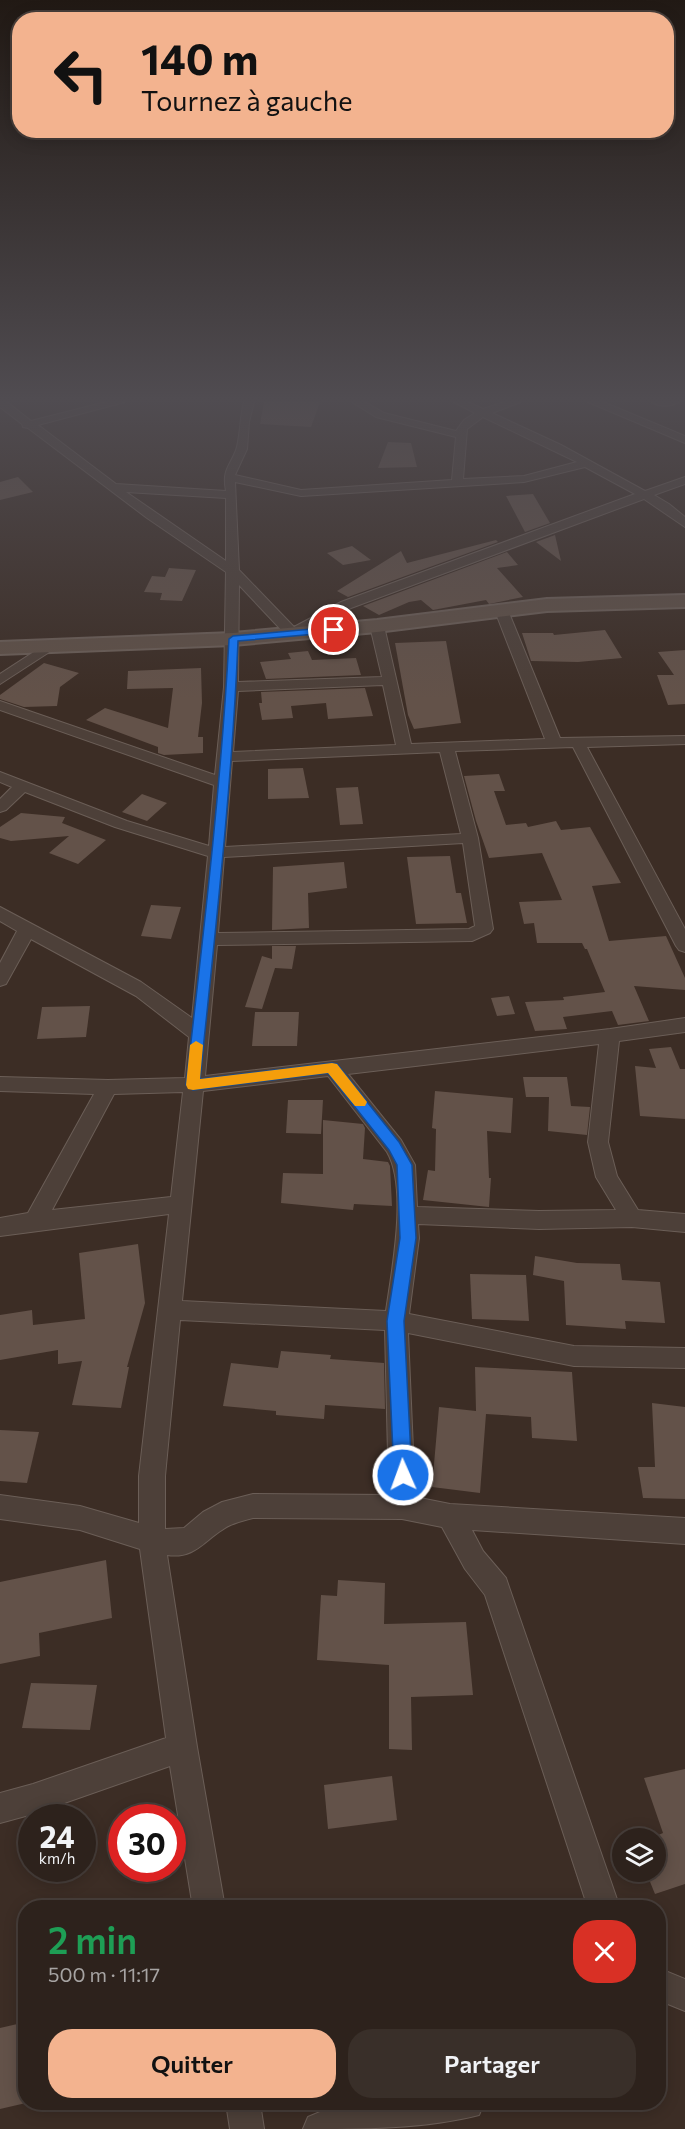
<!DOCTYPE html>
<html lang="fr">
<head>
<meta charset="utf-8">
<style>
  body { margin:0; font-family:Commissioner,sans-serif; background:#392f29; color:#f1f3f6; height:100vh; display:flex; flex-direction:column; font-size:22px; white-space:nowrap }
  * { box-sizing:border-box; margin:0 }
  p { font-size:20px; color:#a7a4a3 }
  .icon { flex:none; width:33px; height:33px; fill:none; stroke:currentColor; stroke-width:2; stroke-linecap:round; stroke-linejoin:round }
  .map { position:relative; flex:1; overflow:hidden }
  .details { position:absolute; left:18px; top:1900px; width:648px; height:210px; display:flex; flex-direction:column; background:#2d221c; border-radius:24px; box-shadow:0 3px 15px #0003,0 0 0 2px #483f3b }
  .details>* { flex:none }
  .guide { position:absolute; left:12px; top:12px; width:662px; height:126px; border-radius:24px; box-shadow:0 3px 15px #0003,0 0 0 2px #483f3b; background:#f3b38f; color:#111; overflow:hidden }
  .fabs { position:absolute; left:612px; top:1828px; display:grid; gap:12px }
  .fabs a { display:grid; place-items:center; width:54px; height:54px; border-radius:50%; background:#2d221c; box-shadow:0 3px 15px #0003,0 0 0 2px #483f3b; font-size:30px }
  .speed { position:absolute; left:18px; top:1804px; display:flex; gap:12px; font-size:30px; font-weight:700; text-align:center }
  .speed>* { display:grid; place-content:center; width:78px; height:78px; border-radius:50%; background:#2d221c; box-shadow:0 3px 15px #0003,0 0 0 2px #483f3b; line-height:1 }
  .speed small { font-size:15px; font-weight:400 }
  .speed .limit { border:9px solid #d22; background:#fff; color:#111 }
  .pin { position:absolute; display:grid; place-items:center; width:51px; height:51px; color:#fff; margin:-26px; border:3px solid #fff; border-radius:50%; box-shadow:0 2px 6px #0007 }
  .me { position:absolute; width:66px; margin:-33px; rotate:358deg; stroke-linejoin:round; filter:drop-shadow(0 0 4px #0008) }
  .turn { display:flex; align-items:center; gap:21px; height:126px; padding:0 30px; font-size:27px }
  .turn .icon { width:78px; height:78px; stroke-width:2.5 }
  .turn b { display:block; font-size:42px; line-height:51px }
  .round { display:grid; place-items:center; flex:none; width:63px; height:63px; border-radius:24px; background:#392f29 }
  .overview { display:flex; align-items:center; justify-content:space-between; height:102px; padding:0 30px }
  h1 { font-size:36px; font-weight:600; line-height:45px; color:#1e9e55 }
  .primary-button { display:flex; gap:12px; margin-top:auto; padding:12px 30px }
  .primary-button a { flex:1; height:69px; border-radius:24px; background:#f3b38f; color:#111; font-size:24px; font-weight:600; line-height:69px; text-align:center }
  .primary-button a+a { background:#392f29; color:#f1f3f6 }
  .map>svg:first-child { display:block }
  .building { fill:#635249 }
  .lines { fill:none; stroke-linecap:round; stroke-linejoin:round }
  .minor-casing { stroke:#6b5e57; stroke-width:2 }
  .secondary-casing { stroke:#6b5e57; stroke-width:4 }
  .minor { fill:#4d4039; fill-rule:evenodd }
  .secondary { fill:#5f5047; fill-rule:evenodd }
  .route { fill:#1a73e8; stroke:#114b97; stroke-width:1.5 }
  .slow { fill:#f59e0b }
</style>
</head>
<body>
<div class="map">
<svg width="685" height="2129" viewBox="0 0 685 2129">
  <rect width="100%" height="100%" fill="#3c2d25"/>
  <g class="building">
    <polygon points="264,402 320,402 311,427 260,424"/>
    <polygon points="388,442 411,443 417,467 378,468"/>
    <polygon points="18,477 33,492 0,500 0,482"/>
    <polygon points="533,494 550,523 525,532 506,496"/>
    <polygon points="555,535 561,561 536,542"/>
    <polygon points="496,540 498,542 348,597 337,591 401,551 407,563"/>
    <polygon points="352,546 371,560 343,565 327,553"/>
    <polygon points="507,552 518,565 497,568 523,597 489,604 486,600 433,610 421,600 409,602 379,615 363,606"/>
    <polygon points="169,568 196,570 182,601 160,600 162,593 144,592 152,576 165,577"/>
    <polygon points="605,630 622,658 578,662 531,661 522,633 553,633 554,635"/>
    <polygon points="446,641 461,723 414,729 408,715 395,643"/>
    <polygon points="685,650 685,704 668,705 657,675 674,675 658,652"/>
    <polygon points="308,651 312,660 356,658 361,675 266,679 260,662 291,659 288,653"/>
    <polygon points="44,663 79,673 60,687 57,706 24,707 0,699 0,695"/>
    <polygon points="201,668 202,703 198,737 203,737 203,753 164,755 158,753 158,747 86,720 105,708 168,728 173,688 127,689 128,671"/>
    <polygon points="365,688 373,716 328,719 326,703 291,706 293,718 262,720 259,703 262,703 261,692"/>
    <polygon points="303,768 309,798 268,799 268,769"/>
    <polygon points="499,774 505,791 494,791 506,825 526,823 528,827 556,821 561,830 590,827 621,883 592,886 609,941 666,936 685,978 685,990 634,986 649,1021 618,1025 612,1011 563,1017 567,1029 535,1031 525,1002 564,1000 563,997 605,992 587,949 585,949 582,943 537,943 534,923 524,924 519,902 562,900 542,853 489,858 476,821 464,776"/>
    <polygon points="358,787 363,824 340,825 336,788"/>
    <polygon points="142,794 167,803 147,821 122,812"/>
    <polygon points="21,813 65,817 62,823 106,840 78,864 49,853 69,836 11,841 0,838 0,827"/>
    <polygon points="450,856 456,893 461,893 467,923 416,924 407,857"/>
    <polygon points="344,862 347,888 308,893 309,928 272,930 273,867"/>
    <polygon points="151,905 181,907 171,939 141,936"/>
    <polygon points="272,946 296,946 292,969 275,968 262,1009 245,1007 262,956 272,959"/>
    <polygon points="509,996 515,1014 497,1016 491,998"/>
    <polygon points="90,1006 86,1037 37,1039 42,1007"/>
    <polygon points="255,1012 299,1012 297,1046 252,1046"/>
    <polygon points="671,1047 680,1069 685,1069 685,1119 640,1116 635,1066 656,1068 649,1049"/>
    <polygon points="523,1077 567,1077 571,1106 590,1107 587,1135 548,1131 549,1097 526,1097"/>
    <polygon points="435,1091 513,1098 511,1133 487,1131 489,1178 491,1178 489,1207 423,1200 428,1170 435,1171 436,1129 432,1128"/>
    <polygon points="288,1100 323,1100 321,1134 286,1133"/>
    <polygon points="323,1120 363,1124 365,1128 363,1159 388,1162 390,1166 392,1206 354,1204 353,1210 281,1203 283,1173 323,1174"/>
    <polygon points="138,1244 145,1303 127,1367 129,1367 121,1408 72,1405 82,1361 58,1364 58,1350 0,1360 0,1315 32,1310 33,1325 85,1319 79,1253"/>
    <polygon points="535,1256 577,1263 620,1264 622,1280 660,1282 665,1323 625,1321 626,1329 566,1325 564,1281 533,1275"/>
    <polygon points="470,1274 526,1275 529,1321 472,1319"/>
    <polygon points="281,1351 331,1355 330,1359 384,1363 385,1409 325,1405 324,1419 276,1415 276,1411 223,1406 231,1363 278,1368"/>
    <polygon points="475,1367 572,1372 577,1441 532,1438 531,1417 486,1414 480,1493 432,1487 439,1407 476,1411"/>
    <polygon points="652,1403 685,1407 685,1499 643,1498 638,1467 655,1467"/>
    <polygon points="0,1430 39,1432 27,1483 0,1481"/>
    <polygon points="106,1560 112,1618 39,1633 40,1656 0,1664 0,1582"/>
    <polygon points="338,1580 385,1583 384,1624 466,1622 473,1695 411,1697 412,1750 389,1749 389,1665 317,1660 321,1595 337,1596"/>
    <polygon points="31,1683 97,1685 90,1730 22,1728"/>
    <polygon points="685,1769 685,1884 655,1894 646,1872 656,1872 656,1836 663,1833 644,1778"/>
    <polygon points="392,1776 397,1820 328,1829 324,1785"/>
    <polygon points="26,2022 26,2103 0,2109 0,2028"/>
  </g>
  <g class="lines">
    <defs>
      <g id="minor">
        <path d="M0,402H7L31,421L106,402H125L38,425L116,484L226,491C222,470 229,468 236,450C240,440 240,416 244,402H254L249,422L247,449L235,475L301,490L452,480L456,437L376,417L352,402H365L384,413L456,431L464,420L475,413L454,402H468L483,409L504,402H521L492,413L561,445L645,491L685,477V484L654,495L669,504L685,517V527L644,499L351,608L292,637L287,636L239,585L238,682L382,677L370,626L377,622L384,626L411,744L545,739L495,611L502,607L507,608L560,738L685,736V744L587,747L685,929V952L679,950L676,946L573,747L455,751L478,838L493,929L490,933L472,941L217,945L205,1076L610,1029L685,1018V1032L619,1041L608,1142L617,1176L638,1210L685,1214V1232L632,1227L539,1229L418,1224L419,1238L409,1314L574,1346L685,1348V1368L574,1366L408,1333L415,1497L450,1504L685,1518V1544L472,1530L483,1551L506,1578L509,1587L620,1908H588L485,1595L465,1569L442,1527L402,1519L253,1518C242,1521 231,1523 222,1530C203,1542 194,1559 167,1555L197,1747L225,1908H193L170,1766L33,1814L0,1823V1793L33,1784L166,1738L140,1549L80,1530L0,1519V1495L80,1506L139,1523V1476L169,1214L0,1236V1218L28,1213L94,1094L0,1091V1077L108,1080L185,1078L189,1037L136,996L31,939L6,984L0,986V963L17,931L0,921V907L141,982L192,1018L208,856L115,827L25,792L6,810L0,812V799L12,787L0,782V772L127,821L209,846L214,785L0,710V701L215,775L224,687L226,572L147,518L28,428L23,427L22,424L0,407ZM483,417L577,462L524,476L463,479L467,429ZM585,467L635,494L341,602L294,627L239,570L235,482L301,496L524,482ZM126,492L226,498V561ZM383,685L396,745L233,752L238,691ZM440,752L461,834L225,847L232,761ZM463,843L475,926L469,929L218,933L224,857ZM599,1044L588,1142L596,1177L616,1210L539,1211L417,1207L415,1165L401,1140L348,1074ZM328,1076L387,1152C408,1188 392,1269 386,1311L182,1301L203,1091ZM183,1092L171,1197L52,1210L114,1094ZM180,1320L385,1330L389,1495L253,1494L222,1502L203,1512L184,1528L165,1529V1476Z"/>
        <polygon points="588,402 603,402 685,436 685,443"/>
        <path d="M652,402H678C672,407 658,407 652,402Z"/>
        <polygon points="49,642 56,646 54,649 0,684 0,674"/>
        <polygon points="658,1968 685,1979 685,2011 658,2000"/>
        <polygon points="226,2103 260,2103 264,2129 230,2129"/>
        <path d="M370,2103H484L479,2115C425,2129 360,2129 303,2129L308,2117L320,2112Z"/>
      </g>
      <polygon id="secondary" points="685,595 685,607 547,611 377,632 233,645 0,654 0,642 233,633 377,620 547,599"/>
    </defs>
    <use href="#minor" class="minor-casing"/>
    <use href="#secondary" class="secondary-casing"/>
    <use href="#minor" class="minor"/>
    <use href="#secondary" class="secondary"/>
  </g>
  <linearGradient id="sky" x2="0" y2="1"><stop stop-color="#211914"/><stop offset="0.57" stop-color="#504c51"/><stop offset="1" stop-color="#504c51" stop-opacity="0"/></linearGradient>
  <rect width="685" height="700" fill="url(#sky)"/>
  <path class="route" d="M334,627L338,628V632L238,641C232,787 215,934 200,1079L332,1063L337,1064L399,1142L412,1165L416,1238L404,1321L412,1475L409,1481L403,1483L397,1481L394,1475L387,1321L400,1238L397,1165L389,1150L328,1073L193,1090L186,1085C203,937 221,788 229,639L233,636Z"/>
  <polygon class="slow" points="196,1041 203,1045 200,1079 332,1063 337,1064 367,1102 365,1106 355,1106 328,1073 193,1090 188,1089 186,1085 190,1045"/>
</svg>
<div class="fabs">
<a><svg class="icon" aria-label="layers" viewBox="0 0 24 24"><path d="M12 4l9 5-9 5-9-5zM3 14l9 5 9-5"/></svg></a>
</div>
<div class="speed"><div>24<small>km/h</small></div><div class="limit">30</div></div>
<div class="pin" style="left:334px;top:630px;background:#d93025"><svg class="icon" aria-label="arrive" viewBox="0 0 24 24"><path d="M6 21V4h12l-3 4 3 4H6"/></svg></div>
<svg class="me" style="left:403px;top:1475px" viewBox="-20 -20 40 40"><circle r="17" fill="#1a73e8" stroke="#fff" stroke-width="3"/><path d="M0-11L8 9 0 5-8 9z" fill="#fff"/></svg>
<div class="guide">
<div class="turn"><svg class="icon" aria-label="left" viewBox="0 0 24 24"><path d="M17 20v-9H6M10 6l-5 5 5 5"/></svg><div><b>140 m</b>Tournez à gauche</div></div>
</div>
<section class="details">
<div class="overview"><div><h1>2 min</h1><p>500 m · 11:17</p></div><a class="round" style="background:#d93025;color:#fff"><svg class="icon" aria-label="close" viewBox="0 0 24 24"><path d="M6 6l12 12M18 6L6 18"/></svg></a></div>
<div class="primary-button"><a>Quitter</a><a>Partager</a></div>
</section>
</div>
</body>
</html>
